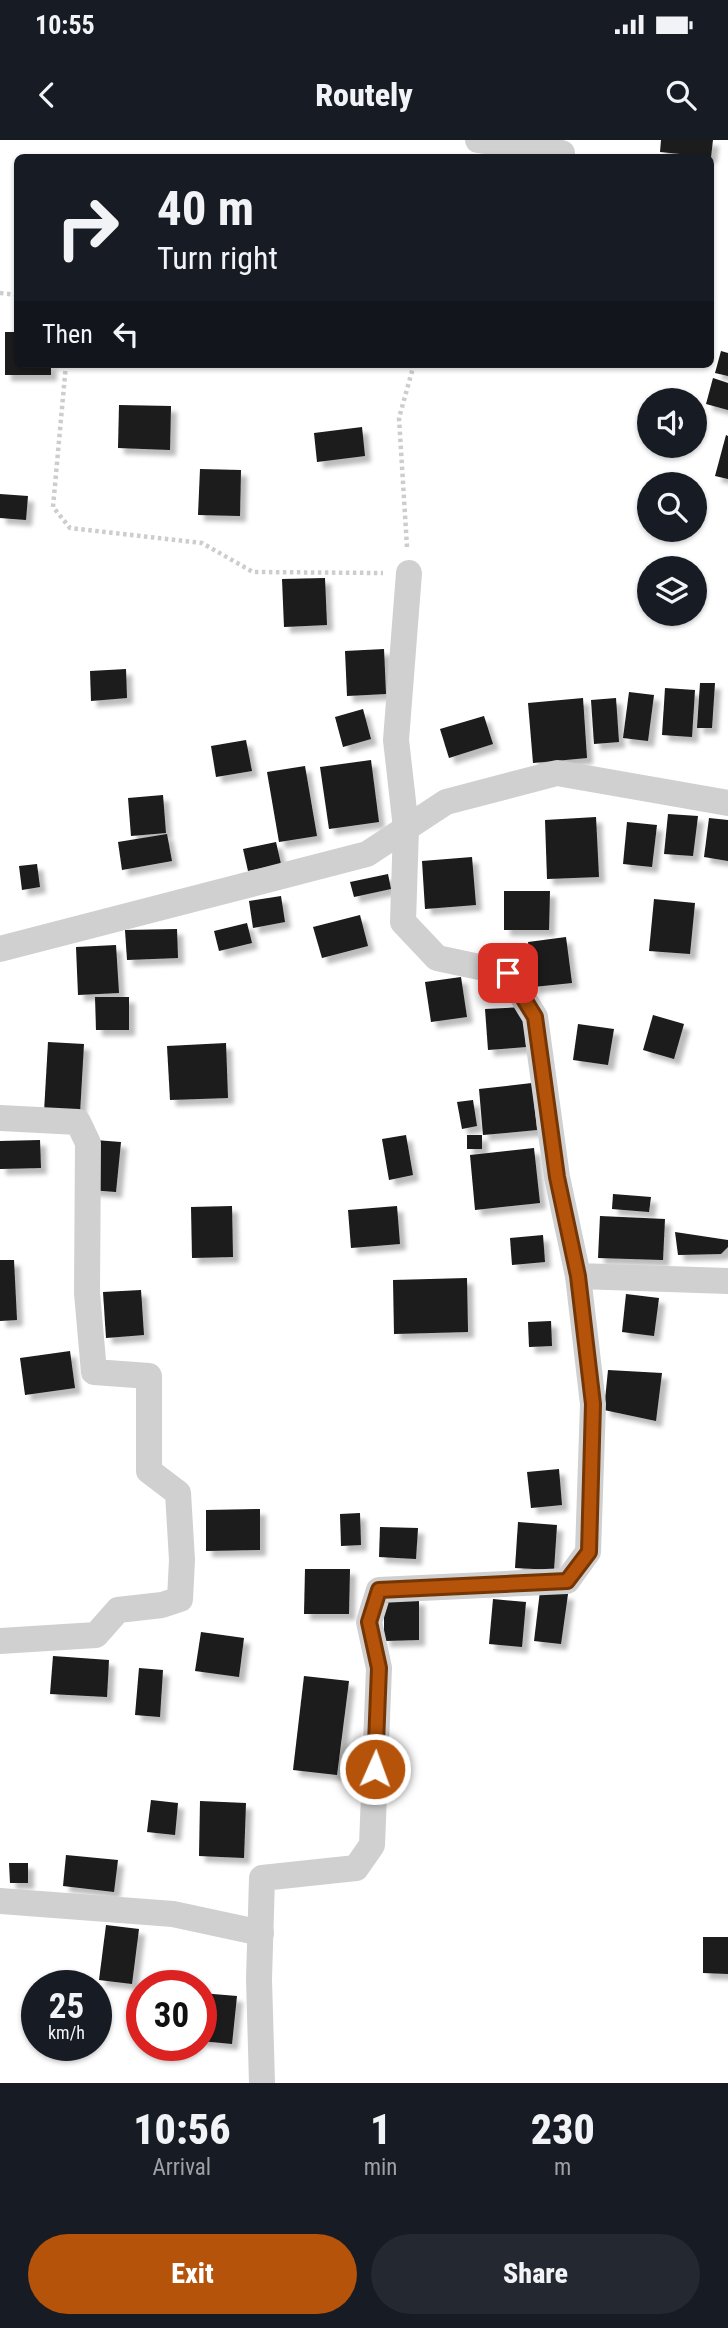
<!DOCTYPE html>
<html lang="en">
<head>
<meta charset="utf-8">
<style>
  body { margin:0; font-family:"Roboto Condensed",sans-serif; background:#242831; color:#f1f3f6; height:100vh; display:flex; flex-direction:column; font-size:26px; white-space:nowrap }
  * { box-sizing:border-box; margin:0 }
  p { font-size:23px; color:#9ea1a6 }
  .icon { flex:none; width:38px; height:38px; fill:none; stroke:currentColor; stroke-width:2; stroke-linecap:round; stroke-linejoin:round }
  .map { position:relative; height:1943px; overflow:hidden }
  .sheet { display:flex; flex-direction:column; background:#171b24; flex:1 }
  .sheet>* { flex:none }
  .top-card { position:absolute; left:14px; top:14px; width:700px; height:214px; border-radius:10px; box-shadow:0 2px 5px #0004; background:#171b24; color:#f1f3f6; overflow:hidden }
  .tools { position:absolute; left:637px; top:248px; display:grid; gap:14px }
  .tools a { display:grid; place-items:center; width:70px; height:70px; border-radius:50%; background:#171b24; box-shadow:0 2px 5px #0004; font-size:35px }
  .speed { position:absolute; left:21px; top:1830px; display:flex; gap:14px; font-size:35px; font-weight:700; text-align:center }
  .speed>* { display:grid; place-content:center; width:91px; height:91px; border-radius:50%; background:#171b24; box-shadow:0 2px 5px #0004; line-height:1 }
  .speed small { font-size:18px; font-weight:400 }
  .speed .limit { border:10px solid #d22; background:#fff; color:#111 }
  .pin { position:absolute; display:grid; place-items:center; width:60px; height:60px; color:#fff; margin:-30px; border-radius:14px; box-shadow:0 4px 10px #0006 }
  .me { position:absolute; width:77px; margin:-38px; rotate:2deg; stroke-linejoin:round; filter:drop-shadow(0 0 5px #0008) }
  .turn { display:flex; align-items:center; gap:24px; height:147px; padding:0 28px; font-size:32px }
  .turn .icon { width:91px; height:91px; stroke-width:2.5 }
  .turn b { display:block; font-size:49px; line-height:60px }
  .then { display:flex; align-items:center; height:66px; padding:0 28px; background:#0003; gap:14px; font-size:26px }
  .eta { display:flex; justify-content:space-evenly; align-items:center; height:119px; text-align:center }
  .eta b { font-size:42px; font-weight:800; line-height:49px }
  .button { display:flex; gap:14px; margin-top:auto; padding:14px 28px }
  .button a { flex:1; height:80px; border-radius:42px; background:#b45309; color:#fff; font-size:28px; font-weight:800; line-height:80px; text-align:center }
  .button a+a { background:#242831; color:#f1f3f6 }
  .status { display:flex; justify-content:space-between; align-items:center; height:49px; padding:0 35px; background:#171b24; direction:ltr }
  .status svg { height:19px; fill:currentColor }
  header { display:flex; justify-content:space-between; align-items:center; height:91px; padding:0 28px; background:#171b24; font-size:32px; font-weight:800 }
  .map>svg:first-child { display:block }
  .building { fill:#1a1a1a; filter:url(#shadow) }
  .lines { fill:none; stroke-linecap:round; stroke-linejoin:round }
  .path { stroke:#cdcdcd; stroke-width:4.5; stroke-dasharray:3.5 3.5; stroke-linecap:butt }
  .minor { stroke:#d0d0d0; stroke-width:26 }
  .route-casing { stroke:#753606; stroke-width:18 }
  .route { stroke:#b45309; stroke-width:12 }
</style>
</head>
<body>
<div class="status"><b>10:55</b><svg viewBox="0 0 49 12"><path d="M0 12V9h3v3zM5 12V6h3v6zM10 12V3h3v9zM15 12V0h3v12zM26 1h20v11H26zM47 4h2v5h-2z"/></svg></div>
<header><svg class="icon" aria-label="back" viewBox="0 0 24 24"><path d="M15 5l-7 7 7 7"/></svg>Routely<svg class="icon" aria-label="search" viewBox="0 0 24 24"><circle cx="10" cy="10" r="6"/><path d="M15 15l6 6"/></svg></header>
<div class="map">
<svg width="728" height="1943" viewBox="0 0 728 1943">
  <defs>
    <filter id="shadow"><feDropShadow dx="6" dy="6" stdDeviation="2" flood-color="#0004"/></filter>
  </defs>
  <rect width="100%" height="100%" fill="#fff"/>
  <g class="building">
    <polygon points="661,0 713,0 711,17 660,12"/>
    <polygon points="5,192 18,192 18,224 51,224 51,235 5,235"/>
    <polygon points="721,211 728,213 728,236 715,233"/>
    <polygon points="713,238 728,243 728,270 706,264"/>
    <polygon points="119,265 171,266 170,310 118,308"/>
    <polygon points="362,287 365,316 317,322 314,293"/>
    <polygon points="726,295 728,296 728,339 715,336"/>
    <polygon points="200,329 241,330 240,376 198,375"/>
    <polygon points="0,354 28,356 26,380 0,378"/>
    <polygon points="325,438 327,485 284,487 282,439"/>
    <polygon points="384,509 386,554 347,556 345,511"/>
    <polygon points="126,529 127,558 91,561 90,531"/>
    <polygon points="700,543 715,543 712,588 697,588"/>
    <polygon points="665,548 695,550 692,597 662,595"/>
    <polygon points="629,552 654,555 648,601 623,598"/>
    <polygon points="583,558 587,618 533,623 528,563"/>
    <polygon points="616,558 619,602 594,604 591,560"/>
    <polygon points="363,569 371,599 343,607 335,577"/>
    <polygon points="484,576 493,604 449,618 440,589"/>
    <polygon points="246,600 252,631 216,637 211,606"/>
    <polygon points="371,620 379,682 329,689 320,627"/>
    <polygon points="305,626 317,696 279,702 267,632"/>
    <polygon points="163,655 166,693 131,696 128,658"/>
    <polygon points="668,674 698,676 693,716 664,714"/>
    <polygon points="596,677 599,737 547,739 545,680"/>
    <polygon points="709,678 728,680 728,721 704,717"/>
    <polygon points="627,682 657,685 652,727 623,724"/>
    <polygon points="167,694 172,721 122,730 118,702"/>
    <polygon points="276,702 281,724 248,731 243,709"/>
    <polygon points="472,717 476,765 425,769 422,721"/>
    <polygon points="37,724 40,747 22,750 19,726"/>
    <polygon points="388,734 391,749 354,757 350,742"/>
    <polygon points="504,751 550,751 549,790 504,790"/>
    <polygon points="281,756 285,782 253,788 249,761"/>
    <polygon points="654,759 695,763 690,814 649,811"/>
    <polygon points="360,775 368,806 322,818 313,787"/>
    <polygon points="247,783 252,803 219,811 214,791"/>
    <polygon points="177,789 178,818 127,820 125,790"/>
    <polygon points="566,797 572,843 533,847 528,802"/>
    <polygon points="116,805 119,853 78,855 76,807"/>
    <polygon points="461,837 467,877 431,882 425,842"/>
    <polygon points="95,857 129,857 129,890 96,890"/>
    <polygon points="523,867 526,907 488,910 485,869"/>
    <polygon points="653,875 684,884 674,919 643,910"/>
    <polygon points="578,884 614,889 608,925 573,920"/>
    <polygon points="48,902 84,904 80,973 44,972"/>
    <polygon points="226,903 228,958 170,960 167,906"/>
    <polygon points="532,943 537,990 483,995 479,949"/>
    <polygon points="473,960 477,986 462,989 457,962"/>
    <polygon points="406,995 413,1035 389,1040 382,999"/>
    <rect x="467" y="995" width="15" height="14"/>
    <polygon points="40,1000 41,1028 0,1029 0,1001"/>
    <polygon points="95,1000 121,1002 116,1052 91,1050"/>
    <polygon points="534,1008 540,1063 475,1070 470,1015"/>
    <polygon points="613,1054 651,1057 649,1072 612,1069"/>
    <polygon points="232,1066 233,1117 192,1118 191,1067"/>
    <polygon points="397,1066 400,1104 351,1108 348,1070"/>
    <polygon points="600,1076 665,1079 663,1120 598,1118"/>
    <polygon points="675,1092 728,1100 728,1107 721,1114 678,1115"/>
    <polygon points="543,1095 545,1122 512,1125 510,1098"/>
    <polygon points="0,1120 14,1120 17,1180 0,1181"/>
    <polygon points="467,1138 468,1192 394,1194 393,1140"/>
    <polygon points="141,1150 144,1195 106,1198 103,1152"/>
    <polygon points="626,1154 659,1158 654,1196 622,1192"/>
    <polygon points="551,1181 552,1206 529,1207 528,1182"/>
    <polygon points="70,1211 75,1248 25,1255 20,1218"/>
    <polygon points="608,1230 662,1233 656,1281 604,1270"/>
    <polygon points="559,1329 562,1365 531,1368 527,1332"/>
    <polygon points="260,1369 260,1410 206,1411 206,1370"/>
    <polygon points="360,1373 361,1405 341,1406 340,1374"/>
    <polygon points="518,1382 557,1385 554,1430 515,1428"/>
    <polygon points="380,1387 418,1388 416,1419 379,1417"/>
    <polygon points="305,1429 350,1429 349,1474 304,1474"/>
    <polygon points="540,1451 568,1454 561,1504 534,1501"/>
    <polygon points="419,1459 419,1500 384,1501 384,1460"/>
    <polygon points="493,1459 526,1462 522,1507 489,1504"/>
    <polygon points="201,1492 244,1498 239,1537 195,1531"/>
    <polygon points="53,1516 109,1520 107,1557 50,1554"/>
    <polygon points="139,1528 163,1530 160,1577 135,1575"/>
    <polygon points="304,1536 349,1541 337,1635 293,1630"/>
    <polygon points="151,1660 178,1663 175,1695 147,1692"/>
    <polygon points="200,1661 246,1663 244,1718 199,1716"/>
    <polygon points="66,1715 118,1720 114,1752 63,1746"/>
    <polygon points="9,1723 28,1723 28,1743 10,1743"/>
    <polygon points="106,1785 139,1789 132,1844 99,1840"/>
    <polygon points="703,1797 728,1797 728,1834 703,1833"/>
    <polygon points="201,1853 237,1856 232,1904 201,1901"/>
  </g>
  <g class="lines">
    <g class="path">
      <polyline points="0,153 18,155"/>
      <polyline points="66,224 53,367 70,388 202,403 253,432 383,433"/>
      <polyline points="476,224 520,224"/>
      <polyline points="407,407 399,278 414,224"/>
    </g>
    <g class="minor">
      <polyline points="478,0 562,13"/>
      <polyline points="409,433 396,600 406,688 403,782 437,818 508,833 535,877 557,1037 578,1136 728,1141"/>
      <polyline points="0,809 367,714 446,662 557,633 728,663"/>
      <polyline points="0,978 78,982 88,1003 87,1153 94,1232 149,1236 149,1331 178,1353 182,1420 180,1459 162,1465 118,1470 96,1495 0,1501"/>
      <polyline points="0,1761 173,1774 261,1793"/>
      <polyline points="262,1943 259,1839 262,1738 356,1728 372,1705 379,1528 369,1482 379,1450 567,1441 588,1412 593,1264 578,1136"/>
    </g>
  </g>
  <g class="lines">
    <defs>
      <polyline id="route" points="375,1629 379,1528 369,1482 379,1450 567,1441 589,1412 593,1264 578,1136 557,1037 535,877 508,833"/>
    </defs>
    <use href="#route" class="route-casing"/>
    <use href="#route" class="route"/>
  </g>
</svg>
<div class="tools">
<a><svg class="icon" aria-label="sound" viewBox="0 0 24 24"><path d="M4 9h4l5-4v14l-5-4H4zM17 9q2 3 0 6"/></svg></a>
<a><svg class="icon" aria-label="search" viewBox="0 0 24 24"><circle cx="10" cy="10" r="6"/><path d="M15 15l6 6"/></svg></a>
<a><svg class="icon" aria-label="layers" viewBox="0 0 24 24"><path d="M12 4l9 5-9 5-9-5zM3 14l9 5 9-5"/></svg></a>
</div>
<div class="speed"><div>25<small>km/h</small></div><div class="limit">30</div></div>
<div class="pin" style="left:508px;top:833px;background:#d93025"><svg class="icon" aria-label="arrive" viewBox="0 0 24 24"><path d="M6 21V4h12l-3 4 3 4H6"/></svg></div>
<svg class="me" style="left:375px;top:1629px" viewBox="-20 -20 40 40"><circle r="17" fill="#b45309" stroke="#fff" stroke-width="3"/><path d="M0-11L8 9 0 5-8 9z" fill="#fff"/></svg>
<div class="top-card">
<div class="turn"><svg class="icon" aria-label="right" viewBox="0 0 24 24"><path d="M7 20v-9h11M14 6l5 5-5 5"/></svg><div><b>40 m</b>Turn right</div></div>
<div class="then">Then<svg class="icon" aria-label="left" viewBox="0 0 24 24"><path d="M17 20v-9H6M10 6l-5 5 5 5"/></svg></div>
</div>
</div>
<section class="sheet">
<div class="eta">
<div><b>10:56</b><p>Arrival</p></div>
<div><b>1</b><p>min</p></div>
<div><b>230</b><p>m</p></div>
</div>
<div class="button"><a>Exit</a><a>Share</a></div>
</section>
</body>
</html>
